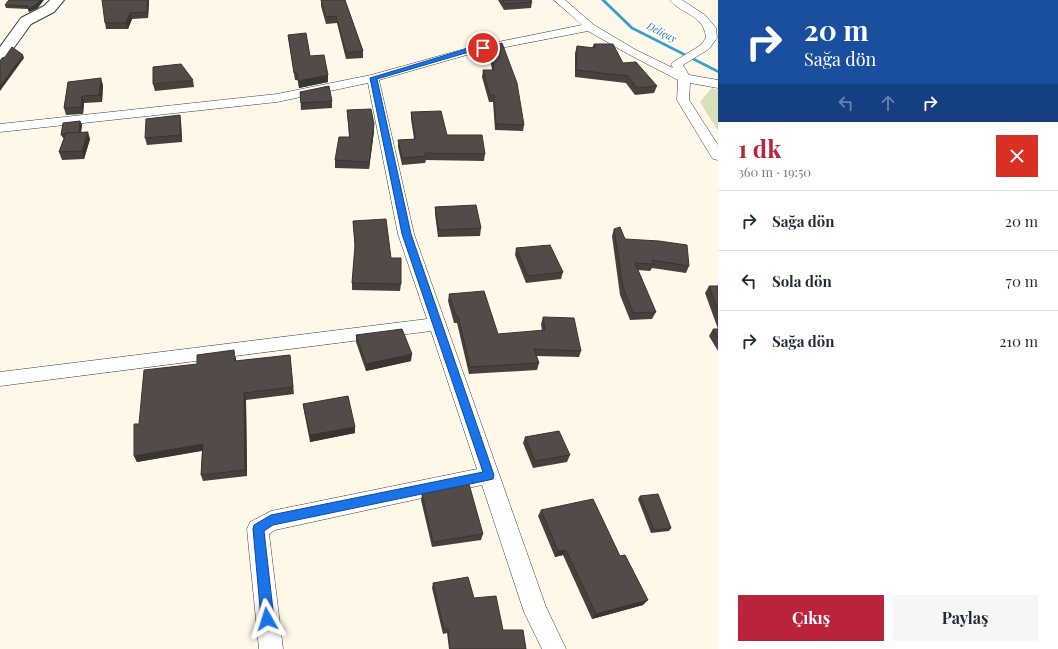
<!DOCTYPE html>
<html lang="tr">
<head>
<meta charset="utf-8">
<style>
  body { margin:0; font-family:"Playfair Display",serif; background:#f6f6f7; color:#1f2937; height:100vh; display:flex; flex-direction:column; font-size:15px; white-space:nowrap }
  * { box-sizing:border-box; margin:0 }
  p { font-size:13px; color:#747a83 }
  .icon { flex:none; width:22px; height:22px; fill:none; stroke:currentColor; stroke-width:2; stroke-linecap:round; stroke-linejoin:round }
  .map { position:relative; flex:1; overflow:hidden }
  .panel { display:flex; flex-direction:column; background:#fff; width:340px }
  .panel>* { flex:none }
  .banner { background:#1a4fa0; color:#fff; overflow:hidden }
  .pin { position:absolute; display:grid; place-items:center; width:34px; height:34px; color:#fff; margin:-17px; border:2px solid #fff; border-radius:50%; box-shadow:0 1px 4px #0007 }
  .me { position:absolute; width:44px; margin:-22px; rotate:354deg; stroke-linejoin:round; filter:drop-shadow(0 0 3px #0008) }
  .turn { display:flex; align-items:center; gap:14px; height:84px; padding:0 20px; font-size:18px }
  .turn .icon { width:52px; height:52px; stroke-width:2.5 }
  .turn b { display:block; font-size:28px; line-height:34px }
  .lanes { display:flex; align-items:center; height:38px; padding:0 20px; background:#0003; justify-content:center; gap:20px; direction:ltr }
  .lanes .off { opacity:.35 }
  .round { display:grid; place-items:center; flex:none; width:42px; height:42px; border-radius:0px; background:#f6f6f7 }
  .headline { display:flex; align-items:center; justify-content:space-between; height:68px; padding:0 20px }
  h1 { font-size:24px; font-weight:700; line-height:30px; color:#ba233b }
  .primary-button { display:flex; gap:8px; margin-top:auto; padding:8px 20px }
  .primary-button a { flex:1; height:46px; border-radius:0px; background:#ba233b; color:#fff; font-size:16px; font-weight:700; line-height:46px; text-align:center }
  .primary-button a+a { background:#f6f6f7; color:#1f2937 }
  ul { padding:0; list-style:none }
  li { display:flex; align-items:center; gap:12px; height:60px; padding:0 20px; border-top:1px solid #e0e1e3 }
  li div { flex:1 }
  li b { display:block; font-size:15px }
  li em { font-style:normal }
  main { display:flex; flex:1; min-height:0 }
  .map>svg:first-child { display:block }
  .cemetery { fill:#d8dfbb }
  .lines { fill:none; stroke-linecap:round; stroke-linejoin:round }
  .stream { fill:#34a1cd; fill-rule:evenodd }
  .minor-casing { stroke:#3e3e3e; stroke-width:1 }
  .tertiary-casing { stroke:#3e3e3e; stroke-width:2 }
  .minor { fill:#fff; fill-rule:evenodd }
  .tertiary { fill:#fff; fill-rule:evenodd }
  .wall { fill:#47403d }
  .shaded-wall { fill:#3a3432 }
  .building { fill:#534b47; stroke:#3a3432 }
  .route { fill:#1a73e8; stroke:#114b97 }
  .labels { text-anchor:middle; stroke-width:4; stroke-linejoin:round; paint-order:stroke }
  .far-water-label { font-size:10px; font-style:italic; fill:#15709c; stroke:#fff }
</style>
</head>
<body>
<main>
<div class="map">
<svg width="718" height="649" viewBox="0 0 718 649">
  <rect width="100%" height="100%" fill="#fff8e9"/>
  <polygon class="cemetery" points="712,88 718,90 718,131 700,102"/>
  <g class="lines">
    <polygon class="stream" points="601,0 605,0 633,27 718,70 718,73 631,29"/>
    <defs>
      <path id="minor" d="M554,0H565L594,25L636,50L673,68L671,64L673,62L701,45L706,38C704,14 682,15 670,0H682L705,15L716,28L717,38L709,49L683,65L689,75L718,80V88L690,83L689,100L718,145V160L713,159L711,156L677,100L678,80L628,54L588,31L470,54L379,80L414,234L546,607L566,649H542L524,612L482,485L275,530L269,534L283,649H259L247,529L250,522L271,511L477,469L431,331L0,386V372L427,319L398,234L368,83L277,102L0,132V124L277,94L371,75L468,48L582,25Z"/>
      <polygon id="tertiary" points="50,0 64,0 54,12 31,24 5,60 0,61 0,47 21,18 44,6"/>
    </defs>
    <use href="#minor" class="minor-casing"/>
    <use href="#tertiary" class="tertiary-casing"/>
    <use href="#minor" class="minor"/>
    <use href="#tertiary" class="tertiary"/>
  </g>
  <g class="wall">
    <polygon points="9,0 38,8 29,12 28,9 6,8 5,5"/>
    <polygon points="321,0 345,0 363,51 363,58 346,59 337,23 326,24 321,6"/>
    <polygon points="498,0 531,0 532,2 531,8 504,10"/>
    <polygon points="149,1 148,18 132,19 128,29 106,29 105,23"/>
    <polygon points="288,35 310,56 328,75 328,82 299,88 298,80 295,80"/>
    <polygon points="594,44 657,86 654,93 635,95 626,83 575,77 575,53 577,46 592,48"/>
    <polygon points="490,46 524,125 523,131 495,130 493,102 489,102 482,77 483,70 492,70 489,52"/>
    <polygon points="193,80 194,87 155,91 153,84"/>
    <polygon points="68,82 103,85 102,102 84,103 83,114 66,115 64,108"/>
    <polygon points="300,92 332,101 332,108 301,110"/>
    <polygon points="347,110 374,131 369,169 335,168 335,160 349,137"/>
    <polygon points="411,112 447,135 485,154 484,161 426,160 425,163 402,165 398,147 398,140 414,139 411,119"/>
    <polygon points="180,115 181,122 182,142 147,145 145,138"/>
    <polygon points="80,121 82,125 81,133 90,139 84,159 62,160 59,152 64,138 63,138 61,135"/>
    <polygon points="435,207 481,228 480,236 438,237 435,214"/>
    <polygon points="353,221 391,258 401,284 400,291 352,290 352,283 355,249"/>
    <polygon points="614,229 625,239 689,266 686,273 652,268 650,271 638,270 656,312 652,319 630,320 620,295 612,236"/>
    <polygon points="516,248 563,272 561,279 526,283 515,255"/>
    <polygon points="709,286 718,286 718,329 705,293"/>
    <polygon points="449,294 498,334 542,331 541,324 543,317 581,351 579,357 536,356 539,363 537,370 469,374 457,323 454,323 448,301"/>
    <polygon points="713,329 718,329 718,351 709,336"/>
    <polygon points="356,335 411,361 366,371 356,342"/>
    <polygon points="290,355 294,394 246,400 247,476 203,481 201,475 202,451 137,462 134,456 197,364 236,357 236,361"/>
    <polygon points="303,404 355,427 355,433 310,442 304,411"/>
    <polygon points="525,437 570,455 567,462 533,468 523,443"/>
    <polygon points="422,494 483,534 481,540 432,547 421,500"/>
    <polygon points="640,496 671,528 669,531 651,533 638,499"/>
    <polygon points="541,510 620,556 643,605 592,619 563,555 555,557 538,516"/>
    <polygon points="433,583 474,598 503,630 526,649 449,649 447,633 443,634 432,588"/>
  </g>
  <g class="shaded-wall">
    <polygon points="40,0 44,0 38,8 29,12 28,9"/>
    <polygon points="148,0 149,0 149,1 148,18 147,12"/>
    <polygon points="130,13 132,19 128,29 126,23"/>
    <polygon points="23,55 24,58 0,91 0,86"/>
    <polygon points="328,75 328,82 299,88 298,81"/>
    <polygon points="101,78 103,85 102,102 99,95"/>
    <polygon points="82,96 84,103 83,114 81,107"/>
    <polygon points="180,115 181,122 182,142 180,135"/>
    <polygon points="80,121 82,125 80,137 79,133"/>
    <polygon points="374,124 374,131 369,169 369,162"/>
    <polygon points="88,132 90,139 84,159 82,151"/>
    <polygon points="412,354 411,361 366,371 366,364"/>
    <polygon points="244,393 246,400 247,476 245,470"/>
    <polygon points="355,427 355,433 310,442 310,435"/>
    <polygon points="203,444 205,450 137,462 134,456"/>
    <polygon points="566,550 563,555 555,557 558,551"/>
    <polygon points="648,600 643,605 592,619 596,614"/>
  </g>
  <g class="building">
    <polygon points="9,0 40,0 37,4 28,9 28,6 5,5"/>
    <polygon points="102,0 148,0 147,12 130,13 126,23 105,23"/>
    <polygon points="321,0 345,0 363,51 346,53 336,16 326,17"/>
    <polygon points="503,0 531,0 532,2 505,4"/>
    <polygon points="306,33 310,56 324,55 328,75 298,81 297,73 294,73 288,35"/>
    <polygon points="502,43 517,83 524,125 496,124 494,95 490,95 483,70 494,70 490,46"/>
    <polygon points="594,44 613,44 623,63 636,62 657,86 637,88 628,76 576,70 577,46 595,48"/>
    <polygon points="12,47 23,55 0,86 0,61 2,58 5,57"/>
    <polygon points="181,64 193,80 153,84 153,67"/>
    <polygon points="101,78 99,95 82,96 81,107 64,108 68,82"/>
    <polygon points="329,86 332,101 301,103 300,92"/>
    <polygon points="371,109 374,124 369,162 335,160 339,137 350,137 347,110"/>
    <polygon points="441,111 447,135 482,135 485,154 425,153 426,156 402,158 398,140 416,139 411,112"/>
    <polygon points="180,115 180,135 145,138 146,119"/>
    <polygon points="80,121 79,133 66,133 65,134 61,135 63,123"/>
    <polygon points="88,132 82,151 59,152 66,133"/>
    <polygon points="476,205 481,228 439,230 435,207"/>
    <polygon points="386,219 391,258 401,258 401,284 352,283 355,245 353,221"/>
    <polygon points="620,227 625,239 659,241 687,245 689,266 652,260 653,264 635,263 656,312 633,313 623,287 614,229"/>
    <polygon points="550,245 563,272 528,276 516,248"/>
    <polygon points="709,286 718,286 718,310"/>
    <polygon points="484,291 498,334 545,330 543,317 574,318 581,351 534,349 539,363 470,367 458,316 456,316 449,294"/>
    <polygon points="402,329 412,354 366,364 356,335"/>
    <polygon points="713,329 718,329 718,338"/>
    <polygon points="234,350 235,361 290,355 293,387 244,393 245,470 201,475 203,444 134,456 134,424 139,424 144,370 197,364 197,355"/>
    <polygon points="348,396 355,427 310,435 303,404"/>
    <polygon points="559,431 570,455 535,461 525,437"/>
    <polygon points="469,484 483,534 433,542 422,494"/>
    <polygon points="658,494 671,528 654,530 640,496"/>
    <polygon points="593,499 620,556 625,555 648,600 596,614 566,550 558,551 541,510"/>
    <polygon points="468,577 474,598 496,596 503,630 523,630 526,649 450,649 448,629 444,629 433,583"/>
  </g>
  <polygon class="route" points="483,46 486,48 485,49 469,52 377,79 411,234 494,475 493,479 489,480 273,525 264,531 274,619 272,623 267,625 263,623 261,619 253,529 254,525 271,515 483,472 402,234 370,78 466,49"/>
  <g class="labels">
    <g class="far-water-label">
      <text transform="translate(662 32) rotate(27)" y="4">Deliçay</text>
    </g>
  </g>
</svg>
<div class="pin" style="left:483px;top:48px;background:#d93025"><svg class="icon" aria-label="arrive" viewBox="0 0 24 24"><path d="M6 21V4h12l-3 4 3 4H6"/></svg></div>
<svg class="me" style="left:267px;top:619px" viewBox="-20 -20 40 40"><path d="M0-17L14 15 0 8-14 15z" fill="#1a73e8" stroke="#fff" stroke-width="4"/></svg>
</div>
<section class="panel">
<div class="banner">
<div class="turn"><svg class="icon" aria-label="right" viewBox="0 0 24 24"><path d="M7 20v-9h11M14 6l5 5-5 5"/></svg><div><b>20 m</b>Sağa dön</div></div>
<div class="lanes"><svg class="icon off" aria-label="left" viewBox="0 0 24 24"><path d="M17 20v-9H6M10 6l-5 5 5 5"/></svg><svg class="icon off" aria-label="ahead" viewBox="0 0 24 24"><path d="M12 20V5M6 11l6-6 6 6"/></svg><svg class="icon" aria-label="right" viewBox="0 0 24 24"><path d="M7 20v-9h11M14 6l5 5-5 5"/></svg></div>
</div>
<div class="headline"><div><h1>1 dk</h1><p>360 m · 19:50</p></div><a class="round" style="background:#d93025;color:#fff"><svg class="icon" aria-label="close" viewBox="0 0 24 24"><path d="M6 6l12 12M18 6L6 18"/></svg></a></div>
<ul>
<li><svg class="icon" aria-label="right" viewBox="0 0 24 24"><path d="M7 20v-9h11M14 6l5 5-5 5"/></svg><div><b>Sağa dön</b></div><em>20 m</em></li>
<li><svg class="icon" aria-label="left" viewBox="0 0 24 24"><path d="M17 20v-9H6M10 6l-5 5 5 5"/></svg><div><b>Sola dön</b></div><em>70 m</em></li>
<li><svg class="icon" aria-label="right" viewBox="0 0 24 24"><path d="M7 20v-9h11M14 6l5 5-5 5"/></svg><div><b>Sağa dön</b></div><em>210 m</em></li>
</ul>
<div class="primary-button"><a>Çıkış</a><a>Paylaş</a></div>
</section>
</main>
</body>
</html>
